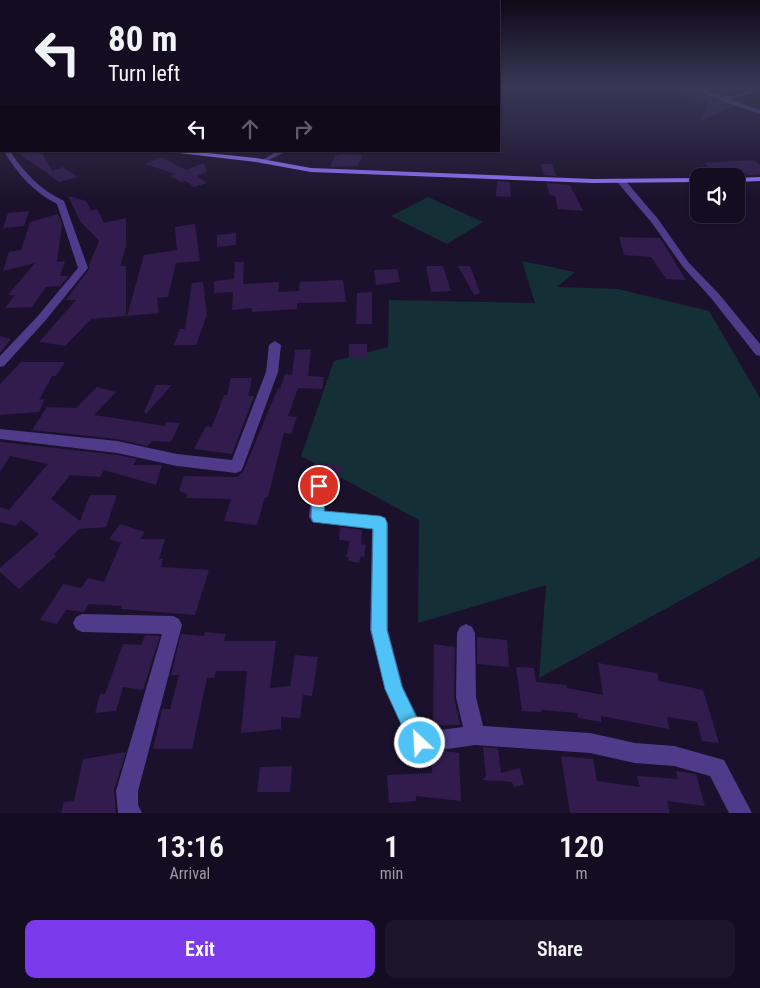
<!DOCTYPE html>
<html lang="en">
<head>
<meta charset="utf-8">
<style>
  body { margin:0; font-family:"Roboto Condensed",sans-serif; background:#1d162a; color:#f1f3f6; height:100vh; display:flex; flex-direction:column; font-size:19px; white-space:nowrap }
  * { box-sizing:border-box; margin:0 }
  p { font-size:16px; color:#9d9ca5 }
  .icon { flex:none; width:28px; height:28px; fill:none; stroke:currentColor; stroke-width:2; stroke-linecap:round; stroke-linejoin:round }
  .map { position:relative; height:813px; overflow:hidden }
  .sheet { display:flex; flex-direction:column; background:#140d21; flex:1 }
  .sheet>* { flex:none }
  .top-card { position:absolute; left:0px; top:0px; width:500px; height:152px; box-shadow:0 1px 4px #0004,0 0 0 1px #332d3f; background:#140d21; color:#f1f3f6; overflow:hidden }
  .controls { position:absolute; left:690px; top:168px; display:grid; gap:10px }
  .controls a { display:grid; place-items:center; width:55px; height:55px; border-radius:10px; background:#140d21; box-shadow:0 1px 4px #0004,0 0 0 1px #332d3f; font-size:25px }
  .pin { position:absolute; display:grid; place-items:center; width:42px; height:42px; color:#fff; margin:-21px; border:2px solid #fff; border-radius:50%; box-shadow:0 1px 5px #0007 }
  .me { position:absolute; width:55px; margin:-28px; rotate:335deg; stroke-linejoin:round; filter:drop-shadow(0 0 4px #0008) }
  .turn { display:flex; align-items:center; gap:18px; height:105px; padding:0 25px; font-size:22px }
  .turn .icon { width:65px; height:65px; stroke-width:2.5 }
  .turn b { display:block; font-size:35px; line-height:42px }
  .lanes { display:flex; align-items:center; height:48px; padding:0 25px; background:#0003; justify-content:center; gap:25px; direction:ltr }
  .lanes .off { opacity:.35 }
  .eta { display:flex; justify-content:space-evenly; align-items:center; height:85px; text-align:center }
  .eta b { font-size:30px; font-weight:600; line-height:35px }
  .cta { display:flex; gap:10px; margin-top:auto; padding:10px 25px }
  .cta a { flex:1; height:58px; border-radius:10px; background:#7c3aed; color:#fff; font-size:20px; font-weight:600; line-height:58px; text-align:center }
  .cta a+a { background:#1d162a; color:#f1f3f6 }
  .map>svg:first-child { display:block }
  .green { fill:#142f36 }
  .building { fill:#311c4d }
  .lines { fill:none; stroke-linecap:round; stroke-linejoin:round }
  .street { fill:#503b8b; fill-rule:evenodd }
  .secondary { fill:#9673ff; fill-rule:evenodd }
  .route { fill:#4fc3f7; stroke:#337fa1 }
</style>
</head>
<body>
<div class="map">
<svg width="760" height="813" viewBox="0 0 760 813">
  <rect width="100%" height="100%" fill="#1b112c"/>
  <g class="green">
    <polygon points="428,197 483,222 447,244 391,216"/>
    <polygon points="522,261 575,272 557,287 618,289 709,311 760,398 760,557 539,678 546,585 418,623 419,520 301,456 334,361 388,347 389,300 535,303"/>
  </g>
  <g class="building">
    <polygon points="676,87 686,87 733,107 700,121 708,100 695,101 674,91 683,90"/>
    <polygon points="701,87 730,87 724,91 736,94 721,93"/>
    <polygon points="16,151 41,151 52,171 63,167 78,177 59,182"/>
    <polygon points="340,154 363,155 358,166 330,167 335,156"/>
    <polygon points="161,157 186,170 204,163 207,172 197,176 207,183 194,187 186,181 182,182 170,176 175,174 145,164"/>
    <polygon points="754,160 760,165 760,174 749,175 743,172 715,173 704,163"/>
    <polygon points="540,164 552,164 556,176 544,175"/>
    <polygon points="497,181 510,182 511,197 496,196"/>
    <polygon points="546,183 570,185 583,211 558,209 555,196 550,195"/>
    <polygon points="68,196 86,201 91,211 97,209 104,223 126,218 126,246 120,266 126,266 126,316 91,319 65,346 39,342 76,300 66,300 89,269 89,265 99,241 80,221"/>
    <polygon points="29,211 24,226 3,228 8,213"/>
    <polygon points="58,214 62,224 57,262 65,261 60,276 69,276 60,286 46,287 32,307 5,308 15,295 8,295 35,263 3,271 9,252 21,250 30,222"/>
    <polygon points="195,224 200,261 176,263 168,297 157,298 159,313 127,316 144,255 177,250 175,227"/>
    <polygon points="236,233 236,245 217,247 217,235"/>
    <polygon points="619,237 660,238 686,280 666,279 651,257 624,255"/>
    <polygon points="235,262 244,262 243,284 279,282 278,292 299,291 300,282 343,280 346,302 297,303 297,309 283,310 252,312 252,308 232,310 233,292 214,293 214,281 234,279"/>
    <polygon points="426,266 443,266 451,291 431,292"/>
    <polygon points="458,266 470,266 480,293 474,295"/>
    <polygon points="397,269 400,282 376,285 374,270"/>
    <polygon points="203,282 207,315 196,345 174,345 180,329 185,329 192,283"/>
    <polygon points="372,292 372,324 356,324 357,293"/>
    <polygon points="0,336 11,339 0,353"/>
    <rect x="349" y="344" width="18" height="13"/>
    <polygon points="311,349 308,376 324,377 322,389 298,388 288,416 297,417 291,434 284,433 268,497 265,497 257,525 224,521 231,499 187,498 187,494 179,491 184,476 237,477 243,472 278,388 280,389 285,374 292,375 295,350"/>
    <polygon points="21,362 65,362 56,376 52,376 39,400 45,399 39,412 0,415 0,384"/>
    <polygon points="231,378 252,378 248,396 254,396 232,454 194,449 206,426 212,427 224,395 227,395"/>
    <polygon points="156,385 172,385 146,414 144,412"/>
    <polygon points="97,387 116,392 94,415 165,426 166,422 180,423 171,442 152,441 147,446 117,439 32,430 47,407 76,408"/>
    <polygon points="0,442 117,455 137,459 133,465 162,465 156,485 104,470 100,477 70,475 51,499 80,521 90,495 117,495 106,527 79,529 54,554 56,556 19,589 0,572 0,568 39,534 21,520 15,526 0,522 0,507 9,510 48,464 10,456 0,472"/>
    <polygon points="314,463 342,465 339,483 327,482 320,477 311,481"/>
    <polygon points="120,524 145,532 140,539 165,539 159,559 163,559 161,567 209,570 195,615 121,609 122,606 89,604 84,612 66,610 57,624 40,620 63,584 81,588 88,578 104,582 121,543 109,539"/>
    <polygon points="340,527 362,530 361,544 366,545 364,557 361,556 359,563 348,561 349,557 346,557 350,541 339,540"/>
    <polygon points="205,632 226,634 224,641 276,641 270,688 290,686 295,655 318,657 312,696 303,695 300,718 281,717 281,729 241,733 247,671 216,671 214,678 207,678 192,749 153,749 162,709 170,709 179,675 171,675 181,634 204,636"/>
    <polygon points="145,635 160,636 143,690 123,687 116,711 95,713 100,694 105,694 123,644 141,645"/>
    <polygon points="477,637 507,640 509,667 477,664"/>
    <polygon points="434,644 455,647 454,697 460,725 433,725"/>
    <polygon points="598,663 657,673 659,681 703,690 719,743 702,741 697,722 667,717 669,729 601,716 601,722 578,718 577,713 541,710 541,712 522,711 516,667 534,668 536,682 566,685 567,688 603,695"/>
    <polygon points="483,747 498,748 501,773 520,768 524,785 514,787 512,782 482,780 486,777"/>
    <polygon points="445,751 459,753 461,801 416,796 416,801 389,803 387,775 432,773 432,753"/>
    <polygon points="126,752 114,790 116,813 61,813 64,802 74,801 83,759"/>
    <polygon points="561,756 593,759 597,781 640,787 637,776 678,779 676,771 696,774 705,806 667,801 670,813 570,813"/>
    <polygon points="292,766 290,792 257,792 260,767"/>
  </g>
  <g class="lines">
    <g class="street">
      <path d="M688,87C711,87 731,108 752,87H758L752,93L731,99L760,110V114L721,101Z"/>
      <path d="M4,151H10C24,173 41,190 64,201L88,268L45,321L4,366L0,367V356L37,317L78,268L57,204C34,192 17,174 4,151Z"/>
      <polygon points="278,151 287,151 265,162 260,161"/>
      <polygon points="618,179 624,179 658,219 689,263 719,294 760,344 760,356 756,355 711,298 683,267 652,223 618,183"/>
      <polygon points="275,341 281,345 278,372 243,467 241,471 236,473 177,466 117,453 0,439 0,429 117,441 177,454 232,460 266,372 269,345"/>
      <polygon points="319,479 324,481 326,485 325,511 380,516 385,518 388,523 388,630 403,687 425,732 463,727 456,697 457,633 460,627 466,624 472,627 475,633 476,697 483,726 590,733 635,743 674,746 724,760 752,813 729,813 710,776 674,766 635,763 590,753 475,745 420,753 413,750 385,689 370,630 372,529 312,522 309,517 312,485 314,481"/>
      <polygon points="82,614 173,616 179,619 182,625 138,791 138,805 142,813 118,813 116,791 162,634 82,632 76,629 73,623 76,617"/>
    </g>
    <g class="secondary">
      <rect x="0" y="147" width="1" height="4"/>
      <polygon points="162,151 188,151 256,158 311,168 593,179 699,178 699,182 593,183 311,172 256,162"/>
      <polygon points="760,177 760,181 736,182 736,178"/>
    </g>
  </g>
  <linearGradient id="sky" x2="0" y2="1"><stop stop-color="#0f0918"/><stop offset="0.43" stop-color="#393856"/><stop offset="1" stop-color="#393856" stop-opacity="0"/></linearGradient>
  <rect width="760" height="201" fill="url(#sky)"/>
  <polygon class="route" points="319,480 324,481 326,486 324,511 380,516 385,518 387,523 387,630 402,687 429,743 426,750 420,753 413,750 385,689 371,630 373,529 313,522 311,517 313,486 315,481"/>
</svg>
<div class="controls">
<a><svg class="icon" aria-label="sound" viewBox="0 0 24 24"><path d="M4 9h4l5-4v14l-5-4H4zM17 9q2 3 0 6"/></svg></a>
</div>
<div class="pin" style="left:319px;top:486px;background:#d93025"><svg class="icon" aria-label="arrive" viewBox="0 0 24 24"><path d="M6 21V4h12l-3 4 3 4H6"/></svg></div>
<svg class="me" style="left:420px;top:743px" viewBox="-20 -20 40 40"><circle r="17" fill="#4fc3f7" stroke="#fff" stroke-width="3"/><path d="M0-11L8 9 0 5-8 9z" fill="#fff"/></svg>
<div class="top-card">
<div class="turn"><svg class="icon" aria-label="left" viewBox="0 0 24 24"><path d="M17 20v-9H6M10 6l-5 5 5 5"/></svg><div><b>80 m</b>Turn left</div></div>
<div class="lanes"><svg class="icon" aria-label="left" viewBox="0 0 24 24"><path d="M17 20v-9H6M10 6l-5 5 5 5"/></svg><svg class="icon off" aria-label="ahead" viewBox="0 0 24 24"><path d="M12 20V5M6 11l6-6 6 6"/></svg><svg class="icon off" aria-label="right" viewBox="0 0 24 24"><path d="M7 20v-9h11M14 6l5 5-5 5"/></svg></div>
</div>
</div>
<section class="sheet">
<div class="eta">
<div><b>13:16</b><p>Arrival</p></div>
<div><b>1</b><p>min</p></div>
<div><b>120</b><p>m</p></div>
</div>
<div class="cta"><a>Exit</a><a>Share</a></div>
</section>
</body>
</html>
